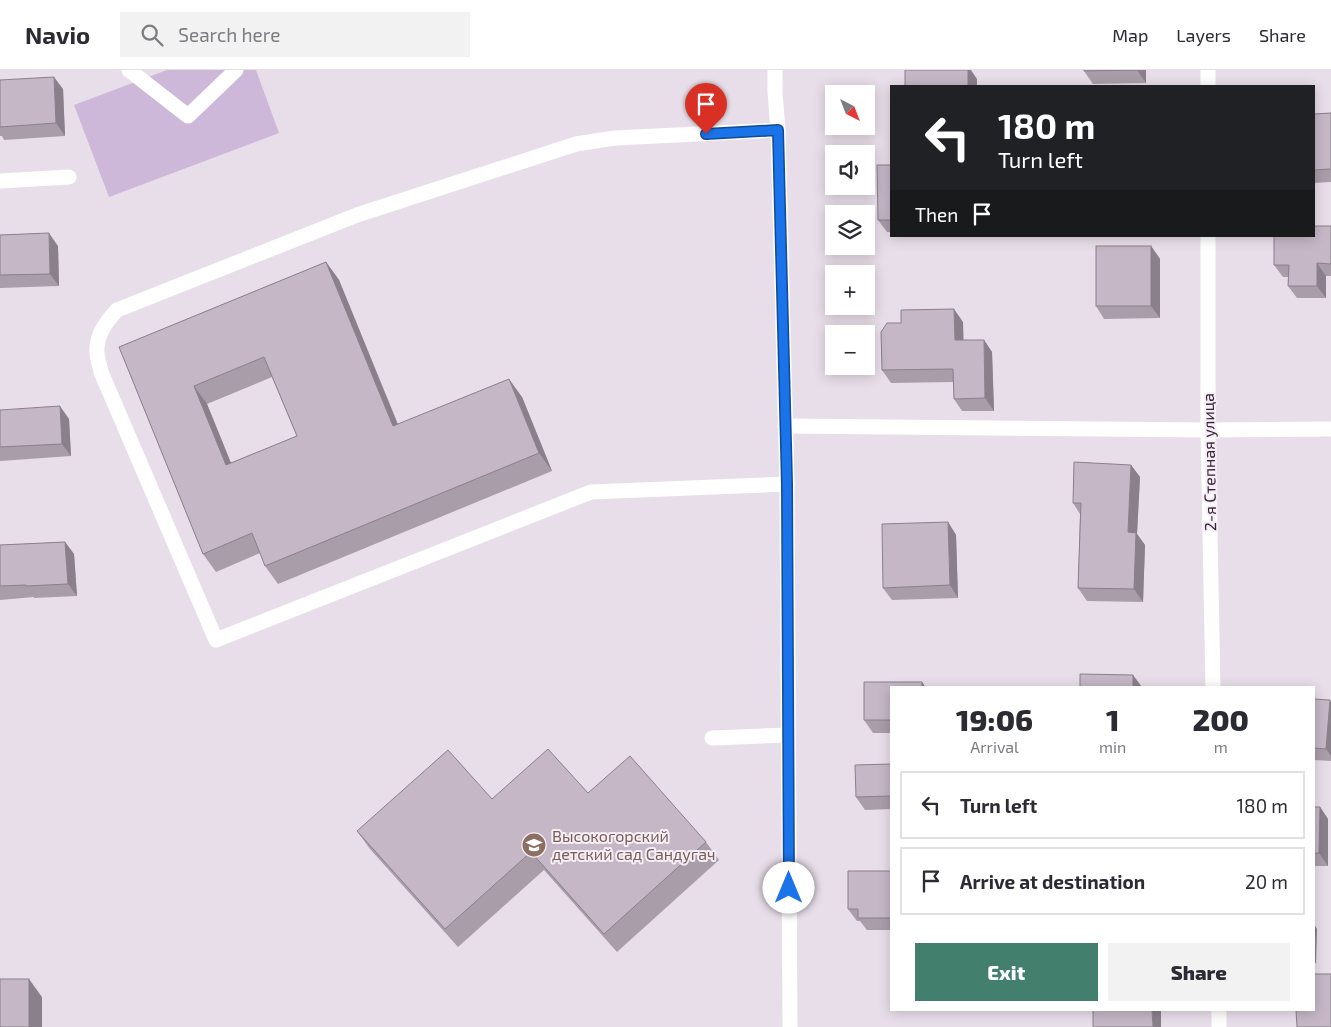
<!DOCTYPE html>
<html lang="en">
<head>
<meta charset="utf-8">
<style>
  body { margin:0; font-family:"Exo 2",sans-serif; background:#f2f2f3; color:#2b2b33; height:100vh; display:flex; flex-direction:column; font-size:19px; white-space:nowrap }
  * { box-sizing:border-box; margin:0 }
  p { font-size:16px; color:#7c7c81 }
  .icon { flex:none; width:28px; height:28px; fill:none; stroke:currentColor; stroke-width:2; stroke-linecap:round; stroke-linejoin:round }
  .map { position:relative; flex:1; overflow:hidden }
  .details { position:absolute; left:890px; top:616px; width:425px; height:325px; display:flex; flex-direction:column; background:#fff; border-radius:0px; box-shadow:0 2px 12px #0003 }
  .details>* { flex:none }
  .top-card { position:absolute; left:890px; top:15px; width:425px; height:152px; border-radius:0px; box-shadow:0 2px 12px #0003; background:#202124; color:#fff; overflow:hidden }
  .needle { width:32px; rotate:138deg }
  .controls { position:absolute; left:825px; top:15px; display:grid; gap:10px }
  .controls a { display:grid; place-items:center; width:50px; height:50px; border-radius:0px; background:#fff; box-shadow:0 2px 12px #0003; font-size:25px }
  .pin { position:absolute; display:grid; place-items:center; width:42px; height:42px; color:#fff; margin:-51px -21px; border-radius:50% 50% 50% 0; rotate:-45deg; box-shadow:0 0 5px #0007 }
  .pin .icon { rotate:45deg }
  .me { position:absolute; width:55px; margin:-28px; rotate:0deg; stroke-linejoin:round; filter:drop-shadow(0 0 4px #0008) }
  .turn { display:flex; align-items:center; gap:18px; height:105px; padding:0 25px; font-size:22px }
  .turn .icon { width:65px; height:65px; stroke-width:2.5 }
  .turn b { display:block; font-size:35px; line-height:42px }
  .then { display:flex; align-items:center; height:48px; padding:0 25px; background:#0003; gap:10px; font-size:19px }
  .eta { display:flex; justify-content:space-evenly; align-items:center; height:85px; text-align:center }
  .eta b { font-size:30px; font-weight:800; line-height:35px }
  .primary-button { display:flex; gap:10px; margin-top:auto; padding:10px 25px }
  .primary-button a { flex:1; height:58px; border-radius:0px; background:#42806d; color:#fff; font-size:20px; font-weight:800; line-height:58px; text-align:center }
  .primary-button a+a { background:#f2f2f3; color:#2b2b33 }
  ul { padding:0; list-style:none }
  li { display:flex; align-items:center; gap:15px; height:68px; margin:0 10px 8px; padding:0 15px; border:2px solid #e1e1e2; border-radius:0px }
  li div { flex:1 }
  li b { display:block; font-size:19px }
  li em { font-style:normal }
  header { display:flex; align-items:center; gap:30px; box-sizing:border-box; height:70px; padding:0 25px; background:#fff; border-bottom:1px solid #e1e1e2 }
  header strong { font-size:24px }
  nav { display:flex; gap:28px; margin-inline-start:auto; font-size:18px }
  .search { width:350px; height:45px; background:#f2f2f3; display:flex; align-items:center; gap:12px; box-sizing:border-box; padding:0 18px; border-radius:0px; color:#7c7c81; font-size:19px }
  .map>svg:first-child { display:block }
  .green { fill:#cdb8d9 }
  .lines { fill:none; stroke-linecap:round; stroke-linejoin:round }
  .lane { stroke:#fff; stroke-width:15 }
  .street { stroke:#fff; stroke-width:15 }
  .wall { fill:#a99daa; fill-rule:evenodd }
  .shaded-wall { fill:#8a808b }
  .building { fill:#c5b7c6; stroke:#8a808b; fill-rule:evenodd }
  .route-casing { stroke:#114b97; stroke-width:12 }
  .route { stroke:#1a73e8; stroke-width:9 }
  .labels { text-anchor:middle; stroke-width:4; stroke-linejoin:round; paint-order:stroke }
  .street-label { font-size:16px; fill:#372135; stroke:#f5eef6 }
  .education-label { font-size:16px; fill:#785e54; stroke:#f5eef6; text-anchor:start }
</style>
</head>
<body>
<header>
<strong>Navio</strong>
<div class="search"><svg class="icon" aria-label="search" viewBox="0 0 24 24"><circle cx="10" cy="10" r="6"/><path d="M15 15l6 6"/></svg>Search here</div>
<nav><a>Map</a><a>Layers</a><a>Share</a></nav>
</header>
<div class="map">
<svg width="1331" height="957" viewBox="0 0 1331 957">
  <rect width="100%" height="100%" fill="#e8dee9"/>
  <polygon class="green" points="167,0 256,0 279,63 109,127 74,35"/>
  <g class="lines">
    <g class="lane">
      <path d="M778,60L615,68L576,74L357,145L117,240C106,252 96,265 97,282C97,289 100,296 101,302L216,570L591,422L787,414"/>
      <polyline points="0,111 69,107"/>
      <polyline points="712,668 788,665"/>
    </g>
    <g class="street">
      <polyline points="129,0 188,46 236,0"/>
      <polyline points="775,0 775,22 778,60 787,414 790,957"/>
      <polyline points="1208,0 1208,16"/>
      <polyline points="1208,166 1208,360 1213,618"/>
      <polyline points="785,356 1208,360 1331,359"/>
      <polyline points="1219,940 1219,957"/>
    </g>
  </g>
  <g class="wall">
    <polygon points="1084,0 1146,0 1146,13 1093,14 1084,1"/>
    <polygon points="0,10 63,19 65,66 4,70 2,66 0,66"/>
    <polygon points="1331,43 1331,112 1314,113 1314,44"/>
    <polygon points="891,95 891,162 887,162 878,150"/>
    <polygon points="1331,156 1331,206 1326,206 1326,228 1297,228 1288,216 1288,207 1283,207 1274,195"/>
    <polygon points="0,165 58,176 59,216 0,218"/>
    <polygon points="1151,176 1160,189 1160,248 1104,249 1096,236"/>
    <path d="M326,192L339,210L398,354L522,327L552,401L278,514L265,496L260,483L216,502L203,484L119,277ZM272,307L297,366L231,393L207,334Z"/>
    <polygon points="963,252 963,270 984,270 992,282 994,341 962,341 954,329 953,312 891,313 882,300"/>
    <polygon points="0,340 69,349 71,386 0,391"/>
    <polygon points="1131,395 1140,407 1137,464 1145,475 1143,532 1087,531 1078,518 1080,444 1073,433"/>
    <polygon points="948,452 956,465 958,528 892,530 883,518"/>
    <polygon points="65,472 74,484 77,526 34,528 34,527 0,530 0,475"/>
    <polygon points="864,612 922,612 926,618 891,618 891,663 873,663 864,650"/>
    <polygon points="1314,629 1331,632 1331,691 1314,690"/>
    <polygon points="891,694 891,739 865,740 856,727"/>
    <polygon points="588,723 706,772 719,790 617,882 544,800 458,877 370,779 357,761 492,729"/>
    <polygon points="1314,737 1320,737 1328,749 1328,796 1314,796"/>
    <polygon points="891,801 891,860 867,860 860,851 857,851 848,839"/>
  </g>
  <g class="shaded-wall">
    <polygon points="968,0 971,0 977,9 977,16 968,16"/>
    <polygon points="1137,0 1146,0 1146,13"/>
    <polygon points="54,7 63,19 65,66 56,53"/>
    <polygon points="49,163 58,176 59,216 50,204"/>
    <polygon points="1151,176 1160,189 1160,248 1151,236"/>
    <polygon points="326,192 339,210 406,375 393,356"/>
    <polygon points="1317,193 1326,206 1326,228 1317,216"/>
    <polygon points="954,239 963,252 964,283 955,270"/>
    <polygon points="984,270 992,282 994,341 985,328"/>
    <polygon points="509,309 522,327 552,401 539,383"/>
    <polygon points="194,316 207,334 239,413 226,395"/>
    <polygon points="60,336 69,349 71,386 62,374"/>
    <polygon points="1131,395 1140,407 1137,464 1145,475 1143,532 1134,519 1128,462"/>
    <polygon points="948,452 956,465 958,528 950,515"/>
    <polygon points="65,472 74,484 77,526 68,514"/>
    <polygon points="1133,605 1142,617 1133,618"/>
    <polygon points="922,612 926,618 922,618"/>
    <polygon points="1330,630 1331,632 1331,686 1326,679"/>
    <polygon points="1320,737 1328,749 1328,796 1319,783"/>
    <polygon points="1314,854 1317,859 1316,894 1314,890"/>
    <polygon points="29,909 42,927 42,957 29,957"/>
    <polygon points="1152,940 1161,940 1161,957 1153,957"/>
  </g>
  <g class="building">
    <rect x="905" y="0" width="63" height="16"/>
    <polygon points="1084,0 1137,0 1084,1"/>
    <polygon points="54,7 56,53 0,57 0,10"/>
    <polygon points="1331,43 1331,99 1314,100 1314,44"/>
    <polygon points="877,95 891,95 891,150 878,150"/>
    <polygon points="1314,156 1331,156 1331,194 1317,193 1317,216 1288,216 1289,195 1274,195 1274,166 1314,166"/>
    <polygon points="49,163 50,204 0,205 0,165"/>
    <rect x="1096" y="176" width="55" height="60"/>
    <path d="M326,192L393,356L509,309L539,383L265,496L252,463L203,484L119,277ZM264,287L297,366L226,395L194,316Z"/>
    <polygon points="954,239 955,270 984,270 985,328 954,329 953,299 882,300 881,262 887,253 901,253 901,240"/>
    <polygon points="60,336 62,374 0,377 0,340"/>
    <polygon points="1074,392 1131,395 1128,462 1136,463 1134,519 1078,518 1081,433 1073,433"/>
    <polygon points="948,452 950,515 883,518 882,454"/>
    <polygon points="65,472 68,514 26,516 26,515 0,516 0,475"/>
    <polygon points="1080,604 1133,605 1133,618 1080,618"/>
    <polygon points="864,612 922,612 922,618 891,618 891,650 864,650"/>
    <polygon points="1314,629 1330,630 1326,679 1314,678"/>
    <polygon points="548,679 588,723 630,686 706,772 604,864 531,782 445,859 357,761 448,680 492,729"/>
    <polygon points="891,694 891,726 856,727 855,695"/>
    <polygon points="1314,737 1320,737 1319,783 1314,783"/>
    <polygon points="848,801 891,801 891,848 858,848 858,839 848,839"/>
    <polygon points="1314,904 1331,904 1331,957 1297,957 1296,940 1314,940"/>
    <rect x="0" y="909" width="29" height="48"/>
    <polygon points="1093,940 1152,940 1153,957 1093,957"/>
  </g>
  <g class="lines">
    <defs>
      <polyline id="route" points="706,64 778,60 787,414 789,818"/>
    </defs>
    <use href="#route" class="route-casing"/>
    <use href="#route" class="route"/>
  </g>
  <defs>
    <symbol id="school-disc" viewBox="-11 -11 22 22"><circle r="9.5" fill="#8d6e63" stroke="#f5eef6"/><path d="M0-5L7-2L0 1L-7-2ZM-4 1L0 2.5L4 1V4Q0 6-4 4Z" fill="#fff"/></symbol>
  </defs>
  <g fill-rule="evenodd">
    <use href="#school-disc" x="520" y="761" width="28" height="28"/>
  </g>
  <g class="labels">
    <g class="street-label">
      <text transform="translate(1209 392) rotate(-91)" y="6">2-я Степная улица</text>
    </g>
    <g class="education-label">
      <text x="552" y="772">Высокогорский<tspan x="552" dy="18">детский сад Сандугач</tspan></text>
    </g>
  </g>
</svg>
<div class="controls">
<a><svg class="needle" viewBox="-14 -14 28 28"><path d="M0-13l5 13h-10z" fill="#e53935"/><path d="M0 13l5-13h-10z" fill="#7c7c81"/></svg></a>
<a><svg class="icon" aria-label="sound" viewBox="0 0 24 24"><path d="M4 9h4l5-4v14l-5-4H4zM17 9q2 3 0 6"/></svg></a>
<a><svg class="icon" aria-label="layers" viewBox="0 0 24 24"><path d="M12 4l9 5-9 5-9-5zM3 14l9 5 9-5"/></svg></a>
<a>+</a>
<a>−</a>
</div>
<div class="pin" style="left:706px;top:64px;background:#d93025"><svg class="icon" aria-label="arrive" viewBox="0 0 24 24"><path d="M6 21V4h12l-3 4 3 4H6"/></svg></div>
<svg class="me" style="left:789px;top:818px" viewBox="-20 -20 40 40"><circle r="19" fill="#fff"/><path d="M0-13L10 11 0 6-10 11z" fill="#1a73e8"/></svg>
<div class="top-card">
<div class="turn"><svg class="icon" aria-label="left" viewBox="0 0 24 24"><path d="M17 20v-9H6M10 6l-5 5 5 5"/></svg><div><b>180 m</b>Turn left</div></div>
<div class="then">Then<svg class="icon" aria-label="arrive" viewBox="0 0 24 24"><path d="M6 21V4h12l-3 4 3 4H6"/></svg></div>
</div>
<section class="details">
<div class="eta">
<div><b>19:06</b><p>Arrival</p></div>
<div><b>1</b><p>min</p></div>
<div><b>200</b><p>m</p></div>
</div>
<ul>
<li><svg class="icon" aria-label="left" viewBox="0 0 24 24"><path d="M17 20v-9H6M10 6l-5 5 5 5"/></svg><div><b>Turn left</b></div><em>180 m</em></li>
<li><svg class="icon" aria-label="arrive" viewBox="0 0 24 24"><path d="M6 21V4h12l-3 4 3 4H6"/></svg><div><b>Arrive at destination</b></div><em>20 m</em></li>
</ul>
<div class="primary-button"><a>Exit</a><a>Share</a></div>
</section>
</div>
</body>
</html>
